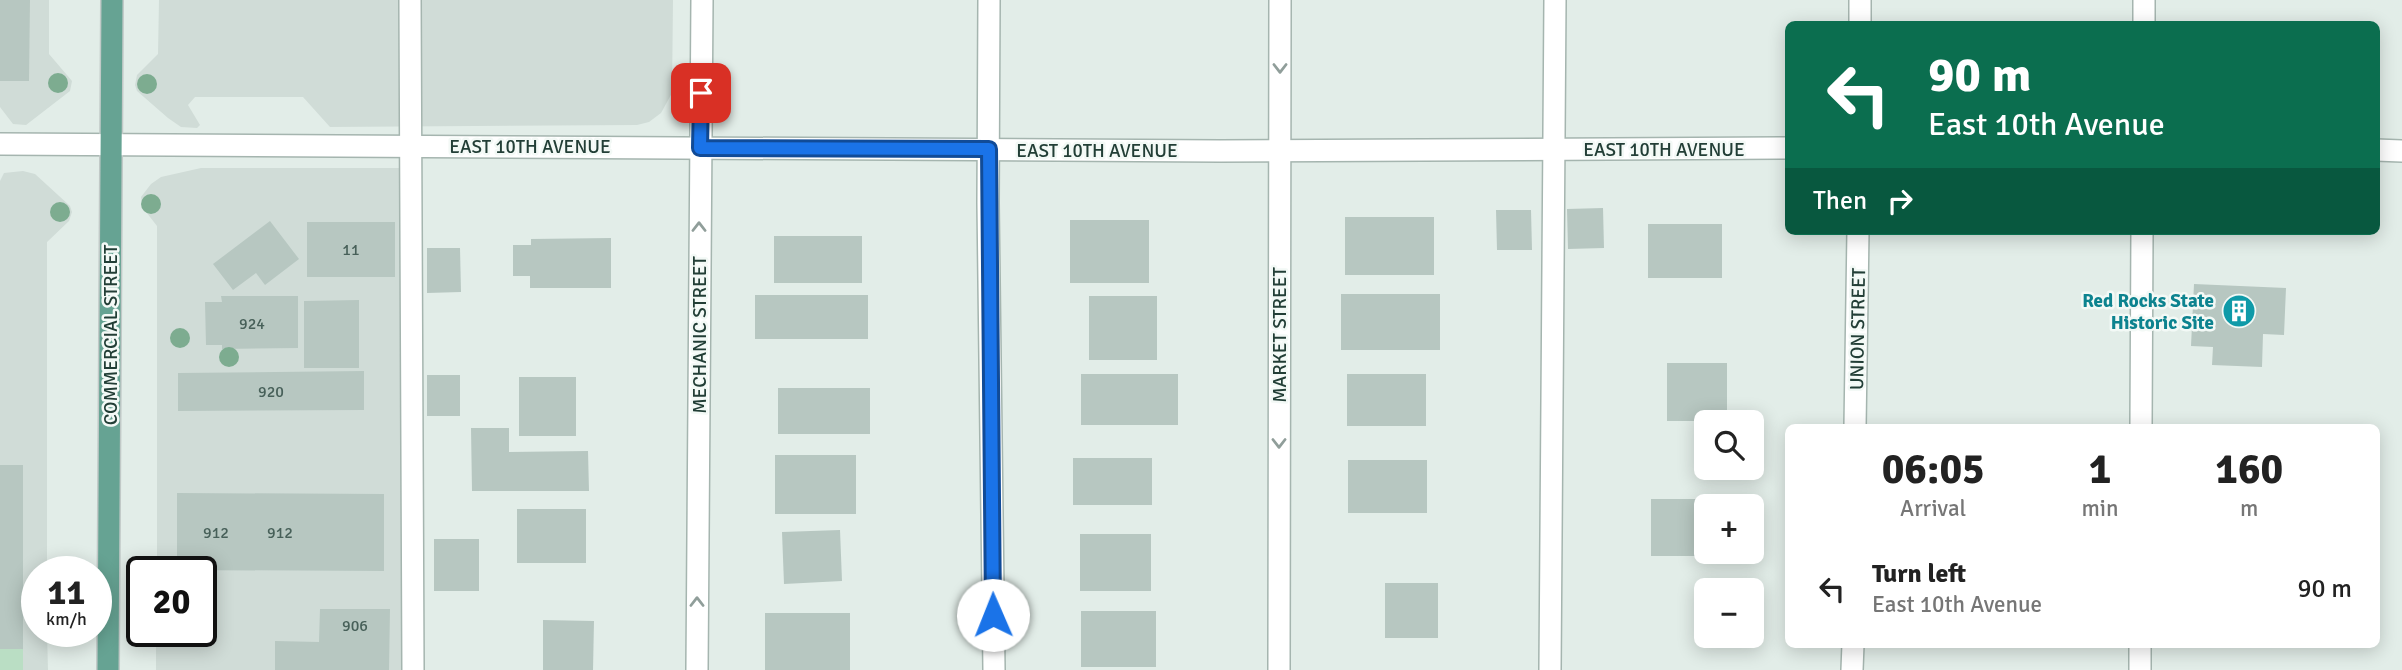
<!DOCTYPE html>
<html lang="en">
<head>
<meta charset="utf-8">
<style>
  body { margin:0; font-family:Signika,sans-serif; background:#f6f6f6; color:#222; height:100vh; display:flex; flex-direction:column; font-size:26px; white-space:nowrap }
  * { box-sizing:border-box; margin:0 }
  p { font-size:23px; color:#767676 }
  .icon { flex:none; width:38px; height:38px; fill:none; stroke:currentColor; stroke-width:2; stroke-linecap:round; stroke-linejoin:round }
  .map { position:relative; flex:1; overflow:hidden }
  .drawer { position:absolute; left:1785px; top:424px; width:595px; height:224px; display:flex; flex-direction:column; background:#fff; border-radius:10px; box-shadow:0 4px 18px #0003 }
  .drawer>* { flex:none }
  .banner { position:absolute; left:1785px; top:21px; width:595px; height:214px; border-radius:10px; box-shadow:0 4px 18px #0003; background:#0b6e4f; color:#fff; overflow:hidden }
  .buttons { position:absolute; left:1694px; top:410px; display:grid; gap:14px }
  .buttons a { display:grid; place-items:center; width:70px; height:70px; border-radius:10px; background:#fff; box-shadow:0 4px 18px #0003; font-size:35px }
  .speed { position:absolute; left:21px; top:556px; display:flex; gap:14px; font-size:35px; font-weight:700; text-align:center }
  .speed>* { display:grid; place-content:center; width:91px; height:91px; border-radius:50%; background:#fff; box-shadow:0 4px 18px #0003; line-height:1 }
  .speed small { font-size:18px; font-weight:400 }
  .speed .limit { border:4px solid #111; border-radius:10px; background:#fff; color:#111 }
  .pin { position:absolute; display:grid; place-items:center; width:60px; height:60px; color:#fff; margin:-30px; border-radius:14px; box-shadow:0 4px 10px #0006 }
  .me { position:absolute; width:77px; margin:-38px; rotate:359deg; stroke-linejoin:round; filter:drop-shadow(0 0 5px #0008) }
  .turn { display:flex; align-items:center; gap:24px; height:147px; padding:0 28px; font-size:32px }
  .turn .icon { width:91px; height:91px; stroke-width:2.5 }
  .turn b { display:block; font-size:49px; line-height:60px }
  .then { display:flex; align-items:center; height:66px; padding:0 28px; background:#0003; gap:14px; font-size:26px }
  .eta { display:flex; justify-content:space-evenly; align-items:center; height:119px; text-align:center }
  .eta b { font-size:42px; font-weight:700; line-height:49px }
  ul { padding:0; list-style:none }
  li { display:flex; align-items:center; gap:21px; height:91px; padding:0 28px }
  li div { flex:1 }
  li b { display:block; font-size:26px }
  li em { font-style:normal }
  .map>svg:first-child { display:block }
  .built { fill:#d0dcd7 }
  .green { fill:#badec4 }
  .building { fill:#b7c7c1 }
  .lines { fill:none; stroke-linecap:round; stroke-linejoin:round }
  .minor-casing { stroke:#a5b5af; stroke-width:24 }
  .major-casing { stroke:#c1c9c7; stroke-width:24 }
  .minor { stroke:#fff; stroke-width:21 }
  .major { stroke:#66a393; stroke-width:21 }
  .tree { fill:#7dac90 }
  .oneway { stroke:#909e9a }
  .route-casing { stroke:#114b97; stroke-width:18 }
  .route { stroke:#1a73e8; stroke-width:12 }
  .labels { text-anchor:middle; stroke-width:5; stroke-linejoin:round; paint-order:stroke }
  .number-label { font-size:16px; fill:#476059 }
  .street-label { font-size:19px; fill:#223e36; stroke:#f3f9f6 }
  .culture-label { font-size:19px; font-weight:bold; fill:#0d838f; stroke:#f3f9f6; text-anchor:end }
</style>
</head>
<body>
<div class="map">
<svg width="2402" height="670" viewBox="0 0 2402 670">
  <rect width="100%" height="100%" fill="#e2ede8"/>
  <g class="built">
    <polygon points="0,0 49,0 49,54 72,81 70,91 26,125 13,124 0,107"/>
    <polygon points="159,0 673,0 672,93 661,113 649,122 637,125 330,127 303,97 195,97 188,105 200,125 197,128 181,127 168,118 137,91 135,85 137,75 158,54"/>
    <polygon points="201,168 422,168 422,670 156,670 156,632 201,632 201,572 157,572 157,226 143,208 141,197 151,184 161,177"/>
    <polygon points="23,171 35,174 70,206 72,212 69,221 47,242 47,572 37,572 37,632 47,632 48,670 0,670 0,181 4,173"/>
  </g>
  <rect class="green" x="0" y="649" width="23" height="21"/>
  <g class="building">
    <polygon points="0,0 30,0 29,81 0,81"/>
    <polygon points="1603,208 1604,248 1568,249 1567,209"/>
    <polygon points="1496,210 1531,210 1532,250 1497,250"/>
    <rect x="1345" y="217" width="89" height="58"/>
    <rect x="1070" y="220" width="79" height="63"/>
    <polygon points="270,221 299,259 265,285 256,273 233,290 213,264"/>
    <rect x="307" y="222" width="88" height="55"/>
    <rect x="1648" y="224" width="74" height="54"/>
    <rect x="774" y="236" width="88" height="47"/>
    <polygon points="611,238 611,288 530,288 530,276 513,276 513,245 531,245 531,239"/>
    <polygon points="427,248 460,248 461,292 427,293"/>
    <polygon points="2194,284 2286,288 2284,335 2263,334 2262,367 2212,365 2213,347 2191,346"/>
    <rect x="1341" y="294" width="99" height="56"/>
    <rect x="755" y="295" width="113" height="44"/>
    <polygon points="221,296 298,296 298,348 222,349 222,345 206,345 205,302 222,302"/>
    <rect x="1089" y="296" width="68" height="64"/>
    <polygon points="359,300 359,368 304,368 304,301"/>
    <rect x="1667" y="363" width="60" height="58"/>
    <polygon points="364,371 364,410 178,411 178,373"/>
    <rect x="1081" y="374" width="97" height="51"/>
    <rect x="1347" y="374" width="79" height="52"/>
    <rect x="427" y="375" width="33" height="41"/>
    <rect x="519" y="377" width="57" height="59"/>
    <rect x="778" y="388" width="92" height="46"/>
    <polygon points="471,428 509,428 509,452 588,451 589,491 472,491"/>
    <rect x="775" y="455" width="81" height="59"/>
    <rect x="1073" y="458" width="79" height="47"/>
    <rect x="1348" y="460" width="79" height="53"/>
    <rect x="0" y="465" width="23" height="184"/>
    <polygon points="177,493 384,494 384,571 177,570"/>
    <polygon points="1651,499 1720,499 1720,506 1706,506 1706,551 1720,551 1720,556 1651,556"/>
    <rect x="517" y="509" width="69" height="54"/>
    <polygon points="840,530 842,581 784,584 782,532"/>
    <rect x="1080" y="534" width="71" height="57"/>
    <rect x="434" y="539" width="45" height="52"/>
    <rect x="1385" y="583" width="53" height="55"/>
    <polygon points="320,609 390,609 389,670 275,670 275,641 319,642"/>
    <rect x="1081" y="611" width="75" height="56"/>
    <rect x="765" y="613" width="85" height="57"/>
    <polygon points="543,620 594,621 593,670 543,670"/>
  </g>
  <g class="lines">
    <defs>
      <g id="minor">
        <polyline points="410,0 413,670"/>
        <polyline points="989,0 988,203 994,670"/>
        <polyline points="1860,0 1860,24"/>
        <polyline points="2144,24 2144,0"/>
        <polyline points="0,144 1220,151 1788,148"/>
        <polyline points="2376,150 2402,151"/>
        <polyline points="1855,427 1858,231"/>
        <polyline points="2141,427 2142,231"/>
        <polyline points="697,670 702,0"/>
        <polyline points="1279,670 1280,0"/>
        <polyline points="1550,670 1555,0"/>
        <polyline points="1852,670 1853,644"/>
        <polyline points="2140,670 2140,644"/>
      </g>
      <polyline id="major" points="108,670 112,0"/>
    </defs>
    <use href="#minor" class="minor-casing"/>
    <use href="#major" class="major-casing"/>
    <use href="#minor" class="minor"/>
    <use href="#major" class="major"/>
  </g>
  <g class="tree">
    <circle cx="58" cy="83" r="10"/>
    <circle cx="147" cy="84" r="10"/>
    <circle cx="151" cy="204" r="10"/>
    <circle cx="60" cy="212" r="10"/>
    <circle cx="180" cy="338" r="10"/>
    <circle cx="229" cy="357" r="10"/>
  </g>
  <defs><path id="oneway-chevron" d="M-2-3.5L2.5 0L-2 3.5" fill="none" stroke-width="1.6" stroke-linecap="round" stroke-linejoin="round" transform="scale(1.75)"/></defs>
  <g class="oneway">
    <use href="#oneway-chevron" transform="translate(1280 68) rotate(90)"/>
    <use href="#oneway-chevron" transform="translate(699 227) rotate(-90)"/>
    <use href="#oneway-chevron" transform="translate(1279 443) rotate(90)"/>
    <use href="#oneway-chevron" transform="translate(697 602) rotate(-90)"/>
  </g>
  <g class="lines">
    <defs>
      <polyline id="route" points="701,93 700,148 989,149 993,615"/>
    </defs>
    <use href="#route" class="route-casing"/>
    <use href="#route" class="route"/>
  </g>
  <defs>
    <symbol id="building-disc" viewBox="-11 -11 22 22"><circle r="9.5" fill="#0f9aa8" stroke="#f3f9f6"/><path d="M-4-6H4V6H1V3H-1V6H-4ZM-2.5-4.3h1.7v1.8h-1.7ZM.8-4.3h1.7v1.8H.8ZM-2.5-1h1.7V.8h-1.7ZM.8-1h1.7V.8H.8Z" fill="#fff"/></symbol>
  </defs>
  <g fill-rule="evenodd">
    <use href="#building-disc" x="2220" y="292" width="38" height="38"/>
  </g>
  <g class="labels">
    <g class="number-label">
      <text x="351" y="255">11</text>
      <text x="252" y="329">924</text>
      <text x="271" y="397">920</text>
      <text x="216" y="538">912</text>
      <text x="280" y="538">912</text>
      <text x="355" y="631">906</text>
    </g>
    <g class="street-label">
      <text x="530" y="153">EAST 10TH AVENUE</text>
      <text x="1664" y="156">EAST 10TH AVENUE</text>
      <text x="1097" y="157">EAST 10TH AVENUE</text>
      <text transform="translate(1857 329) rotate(-89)" y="7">UNION STREET</text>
      <text transform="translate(110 335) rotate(-90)" y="7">COMMERCIAL STREET</text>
      <text transform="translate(699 335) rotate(-90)" y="7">MECHANIC STREET</text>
      <text transform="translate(1279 335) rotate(-90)" y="7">MARKET STREET</text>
    </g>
    <g class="culture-label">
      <text x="2214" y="307">Red Rocks State<tspan x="2214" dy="22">Historic Site</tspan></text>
    </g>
  </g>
</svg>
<div class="buttons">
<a><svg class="icon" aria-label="search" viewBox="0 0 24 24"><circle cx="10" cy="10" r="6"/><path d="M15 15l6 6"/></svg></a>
<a>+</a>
<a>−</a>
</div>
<div class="speed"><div>11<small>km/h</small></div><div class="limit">20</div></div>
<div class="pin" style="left:701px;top:93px;background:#d93025"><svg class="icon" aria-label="arrive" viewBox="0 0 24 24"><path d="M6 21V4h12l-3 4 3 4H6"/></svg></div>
<svg class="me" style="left:993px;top:615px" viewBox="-20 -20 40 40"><circle r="19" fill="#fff"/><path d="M0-13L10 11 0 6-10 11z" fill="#1a73e8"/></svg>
<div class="banner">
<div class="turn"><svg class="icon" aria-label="left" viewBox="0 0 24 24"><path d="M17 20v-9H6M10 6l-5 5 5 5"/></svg><div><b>90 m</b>East 10th Avenue</div></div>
<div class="then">Then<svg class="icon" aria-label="right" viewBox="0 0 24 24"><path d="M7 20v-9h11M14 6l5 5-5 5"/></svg></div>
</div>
<section class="drawer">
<div class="eta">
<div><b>06:05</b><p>Arrival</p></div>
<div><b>1</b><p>min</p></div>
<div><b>160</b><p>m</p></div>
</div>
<ul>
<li><svg class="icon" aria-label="left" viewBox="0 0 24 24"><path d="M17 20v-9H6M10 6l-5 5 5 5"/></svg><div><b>Turn left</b><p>East 10th Avenue</p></div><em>90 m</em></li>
</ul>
</section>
</div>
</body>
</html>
